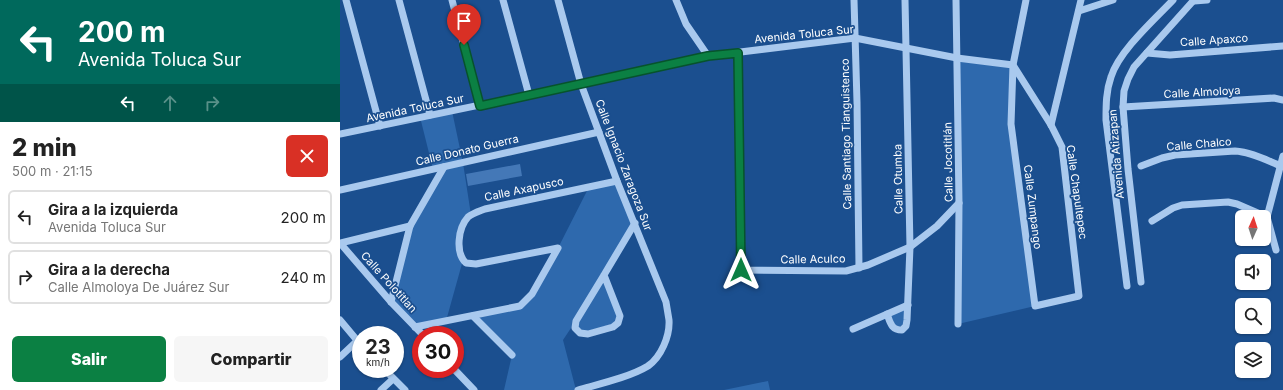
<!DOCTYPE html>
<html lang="es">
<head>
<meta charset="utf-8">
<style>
  body { margin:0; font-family:Inter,sans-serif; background:#f6f6f6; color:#222; height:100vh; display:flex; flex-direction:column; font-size:15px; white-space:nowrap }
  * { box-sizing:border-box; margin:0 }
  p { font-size:13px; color:#767676 }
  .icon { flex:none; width:22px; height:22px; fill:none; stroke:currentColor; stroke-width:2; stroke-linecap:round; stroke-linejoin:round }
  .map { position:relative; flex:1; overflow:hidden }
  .drawer { display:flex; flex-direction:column; background:#fff; width:340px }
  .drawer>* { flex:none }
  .guide { background:#00695c; color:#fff; overflow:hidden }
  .needle { width:26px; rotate:3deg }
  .fabs { position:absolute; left:895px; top:210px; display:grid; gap:8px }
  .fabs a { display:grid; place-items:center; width:36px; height:36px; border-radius:6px; background:#fff; box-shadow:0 1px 3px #0004; font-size:20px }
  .speed { position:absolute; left:12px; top:326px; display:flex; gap:8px; font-size:20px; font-weight:700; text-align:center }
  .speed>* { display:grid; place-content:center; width:52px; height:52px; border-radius:50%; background:#fff; box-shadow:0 1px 3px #0004; line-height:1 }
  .speed small { font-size:10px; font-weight:400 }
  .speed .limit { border:6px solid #d22; background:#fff; color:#111 }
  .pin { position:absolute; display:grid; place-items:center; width:34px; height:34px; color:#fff; margin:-41px -17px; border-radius:50% 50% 50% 0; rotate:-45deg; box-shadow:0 0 4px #0007 }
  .pin .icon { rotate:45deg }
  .me { position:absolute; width:44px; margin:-22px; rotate:0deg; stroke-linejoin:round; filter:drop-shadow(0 0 3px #0008) }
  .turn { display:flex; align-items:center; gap:14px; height:84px; padding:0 12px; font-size:18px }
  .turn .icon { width:52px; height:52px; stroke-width:2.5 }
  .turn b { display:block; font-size:28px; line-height:34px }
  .lanes { display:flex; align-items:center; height:38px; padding:0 12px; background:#0003; justify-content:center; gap:20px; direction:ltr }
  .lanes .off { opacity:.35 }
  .round { display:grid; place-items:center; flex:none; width:42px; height:42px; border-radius:6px; background:#f6f6f6 }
  .headline { display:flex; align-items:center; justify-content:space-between; height:68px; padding:0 12px }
  h1 { font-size:24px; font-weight:800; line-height:30px }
  .cta { display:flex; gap:8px; margin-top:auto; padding:8px 12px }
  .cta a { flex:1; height:46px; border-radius:6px; background:#0b8043; color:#fff; font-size:16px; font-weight:800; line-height:46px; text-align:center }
  .cta a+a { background:#f6f6f6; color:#222 }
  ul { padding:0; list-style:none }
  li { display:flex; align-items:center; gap:12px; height:54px; margin:0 8px 6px; padding:0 4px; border:2px solid #e0e0e0; border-radius:6px }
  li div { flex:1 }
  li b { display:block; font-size:15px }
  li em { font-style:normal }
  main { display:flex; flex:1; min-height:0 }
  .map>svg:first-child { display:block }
  .green { fill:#2e69ad }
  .building { fill:#4478b7 }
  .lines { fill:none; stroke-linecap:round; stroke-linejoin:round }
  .minor { stroke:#a9c9ee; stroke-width:7 }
  .route-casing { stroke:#07532c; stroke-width:10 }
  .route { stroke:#0b8043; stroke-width:7 }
  .labels { text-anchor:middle; stroke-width:3.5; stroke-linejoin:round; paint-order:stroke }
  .street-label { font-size:11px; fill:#fff; stroke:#1b4f8f }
</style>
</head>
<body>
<main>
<section class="drawer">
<div class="guide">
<div class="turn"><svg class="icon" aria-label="left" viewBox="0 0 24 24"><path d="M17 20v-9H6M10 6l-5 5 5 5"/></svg><div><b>200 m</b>Avenida Toluca Sur</div></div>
<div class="lanes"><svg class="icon" aria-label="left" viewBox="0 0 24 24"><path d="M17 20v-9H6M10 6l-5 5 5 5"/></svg><svg class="icon off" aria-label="ahead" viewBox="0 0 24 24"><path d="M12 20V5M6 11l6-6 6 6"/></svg><svg class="icon off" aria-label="right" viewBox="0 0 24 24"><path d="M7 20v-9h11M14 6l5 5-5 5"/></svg></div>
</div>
<div class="headline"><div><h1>2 min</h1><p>500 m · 21:15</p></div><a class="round" style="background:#d93025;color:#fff"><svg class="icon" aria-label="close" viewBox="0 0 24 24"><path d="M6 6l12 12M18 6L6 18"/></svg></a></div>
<ul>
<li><svg class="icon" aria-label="left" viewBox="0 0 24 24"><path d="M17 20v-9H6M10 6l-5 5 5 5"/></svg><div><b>Gira a la izquierda</b><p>Avenida Toluca Sur</p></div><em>200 m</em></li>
<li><svg class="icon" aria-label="right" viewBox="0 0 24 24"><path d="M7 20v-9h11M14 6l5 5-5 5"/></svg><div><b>Gira a la derecha</b><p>Calle Almoloya De Juárez Sur</p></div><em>240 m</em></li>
</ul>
<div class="cta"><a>Salir</a><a>Compartir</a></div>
</section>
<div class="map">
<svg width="943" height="390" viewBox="0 0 943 390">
  <rect width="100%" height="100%" fill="#1b4f8f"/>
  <g class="green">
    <polygon points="617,58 673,65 671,124 695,306 618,324"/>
    <polygon points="112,111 123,163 131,215 120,233 123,260 106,321 75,327 51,302 70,226 104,168 93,169 80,117"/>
    <polygon points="277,181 295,223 264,275 278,309 278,323 240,333 235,322 223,340 236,390 164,390 172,355 133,316 180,306 187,300 218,248 249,187"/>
    <polygon points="568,305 567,320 557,330 547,314"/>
    <polygon points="428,381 430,390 384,390"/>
  </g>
  <polygon class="building" points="180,164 182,176 128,186 126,174"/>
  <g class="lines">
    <g class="minor">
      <polyline points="6,0 40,126"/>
      <polyline points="59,0 90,115"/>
      <polyline points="112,0 140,106"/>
      <polyline points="163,0 189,95"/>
      <path d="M218,0L241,84L277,181L326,302C327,308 328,314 329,320C330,336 321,357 308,366C290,377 259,384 238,390"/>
      <polyline points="336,0 346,24 368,56"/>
      <polyline points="514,0 517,102 519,268"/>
      <polyline points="616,0 619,203 618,324"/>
      <polyline points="854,1 867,0"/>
      <polyline points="739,11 773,0"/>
      <polyline points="398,53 401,270 506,271 528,265 570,247 597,226 619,203"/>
      <polyline points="807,53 830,55 943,46"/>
      <polyline points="673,65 711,125 722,147 739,296 695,306 671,124 673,65 686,0"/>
      <polyline points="783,107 934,98 943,100"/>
      <polyline points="711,125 741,0"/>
      <polyline points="0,134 241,84 368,56 515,38 617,58 673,65"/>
      <path d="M801,166L822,158L835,155L895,151C911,152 926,160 941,166"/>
      <polyline points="0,190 259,132"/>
      <polyline points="812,221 833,208 842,205 888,202 897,204 927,217"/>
      <polyline points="70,226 0,243 51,302 83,335"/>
      <polyline points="936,250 927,217 943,156"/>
      <polyline points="264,275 280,316 278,323 273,327 248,334 240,333 235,328 236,321 264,275 295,223"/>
      <polyline points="801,282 788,169 783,107 784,91 788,79 794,67 854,0"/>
      <path d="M787,286L766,120C766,105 766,91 771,77C779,51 814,20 833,0"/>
      <polyline points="51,302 70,226 104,167"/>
      <path d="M547,314C550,322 551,330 562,330L566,326L567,320L570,247L565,0"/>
      <polyline points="133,316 172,355"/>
      <polyline points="0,320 21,345"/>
      <path d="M75,327L180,306L192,294L218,248L136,264L126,263C115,253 118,228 128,217C133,213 140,211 145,209L277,181"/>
      <polyline points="513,329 568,305"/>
      <polyline points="0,357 17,341"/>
      <polyline points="44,369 65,390"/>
      <polyline points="114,369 134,390"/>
      <polyline points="41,390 53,379"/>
    </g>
  </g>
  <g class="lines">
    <defs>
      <polyline id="route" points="124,45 140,106 368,56 398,53 401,270"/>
    </defs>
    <use href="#route" class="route-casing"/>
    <use href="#route" class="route"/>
  </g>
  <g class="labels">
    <g class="street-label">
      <text transform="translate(464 34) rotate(-6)" y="4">Avenida Toluca Sur</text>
      <text transform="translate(874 40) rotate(-4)" y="4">Calle Apaxco</text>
      <text transform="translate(862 92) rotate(-3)" y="4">Calle Almoloya</text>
      <text transform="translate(75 108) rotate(-12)" y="4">Avenida Toluca Sur</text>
      <text transform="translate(506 134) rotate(-91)" y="4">Calle Santiago Tianguistenco</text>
      <text transform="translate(859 144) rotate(-5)" y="4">Calle Chalco</text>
      <text transform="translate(127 150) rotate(-13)" y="4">Calle Donato Guerra</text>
      <text transform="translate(776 154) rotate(-95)" y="4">Avenida Atizapan</text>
      <text transform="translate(608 162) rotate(-91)" y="4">Calle Jocotitlán</text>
      <text transform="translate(284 165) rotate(69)" y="4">Calle Ignacio Zaragoza Sur</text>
      <text transform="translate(558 179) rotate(-91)" y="4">Calle Otumba</text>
      <text transform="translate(184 189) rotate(-12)" y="4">Calle Axapusco</text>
      <text transform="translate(737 192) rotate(82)" y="4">Calle Chapultepec</text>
      <text transform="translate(693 207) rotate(83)" y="4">Calle Zumpango</text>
      <text transform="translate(473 259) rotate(-1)" y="4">Calle Aculco</text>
      <text transform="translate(49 282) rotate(48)" y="4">Calle Polotitlan</text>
    </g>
  </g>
</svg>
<div class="fabs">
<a><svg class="needle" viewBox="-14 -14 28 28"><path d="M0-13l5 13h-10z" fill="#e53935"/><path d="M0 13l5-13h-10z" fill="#767676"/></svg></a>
<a><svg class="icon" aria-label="sound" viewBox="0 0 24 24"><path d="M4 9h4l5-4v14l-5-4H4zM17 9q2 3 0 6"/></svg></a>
<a><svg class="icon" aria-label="search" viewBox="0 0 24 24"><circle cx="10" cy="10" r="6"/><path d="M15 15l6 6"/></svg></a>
<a><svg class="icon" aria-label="layers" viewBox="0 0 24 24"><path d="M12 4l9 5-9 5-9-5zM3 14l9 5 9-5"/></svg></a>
</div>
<div class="speed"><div>23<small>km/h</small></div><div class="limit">30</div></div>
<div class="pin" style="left:124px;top:45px;background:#d93025"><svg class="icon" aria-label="arrive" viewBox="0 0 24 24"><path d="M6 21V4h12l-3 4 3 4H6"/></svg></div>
<svg class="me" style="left:401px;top:270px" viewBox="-20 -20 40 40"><path d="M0-17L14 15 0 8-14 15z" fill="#0b8043" stroke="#fff" stroke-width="4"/></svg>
</div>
</main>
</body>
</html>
